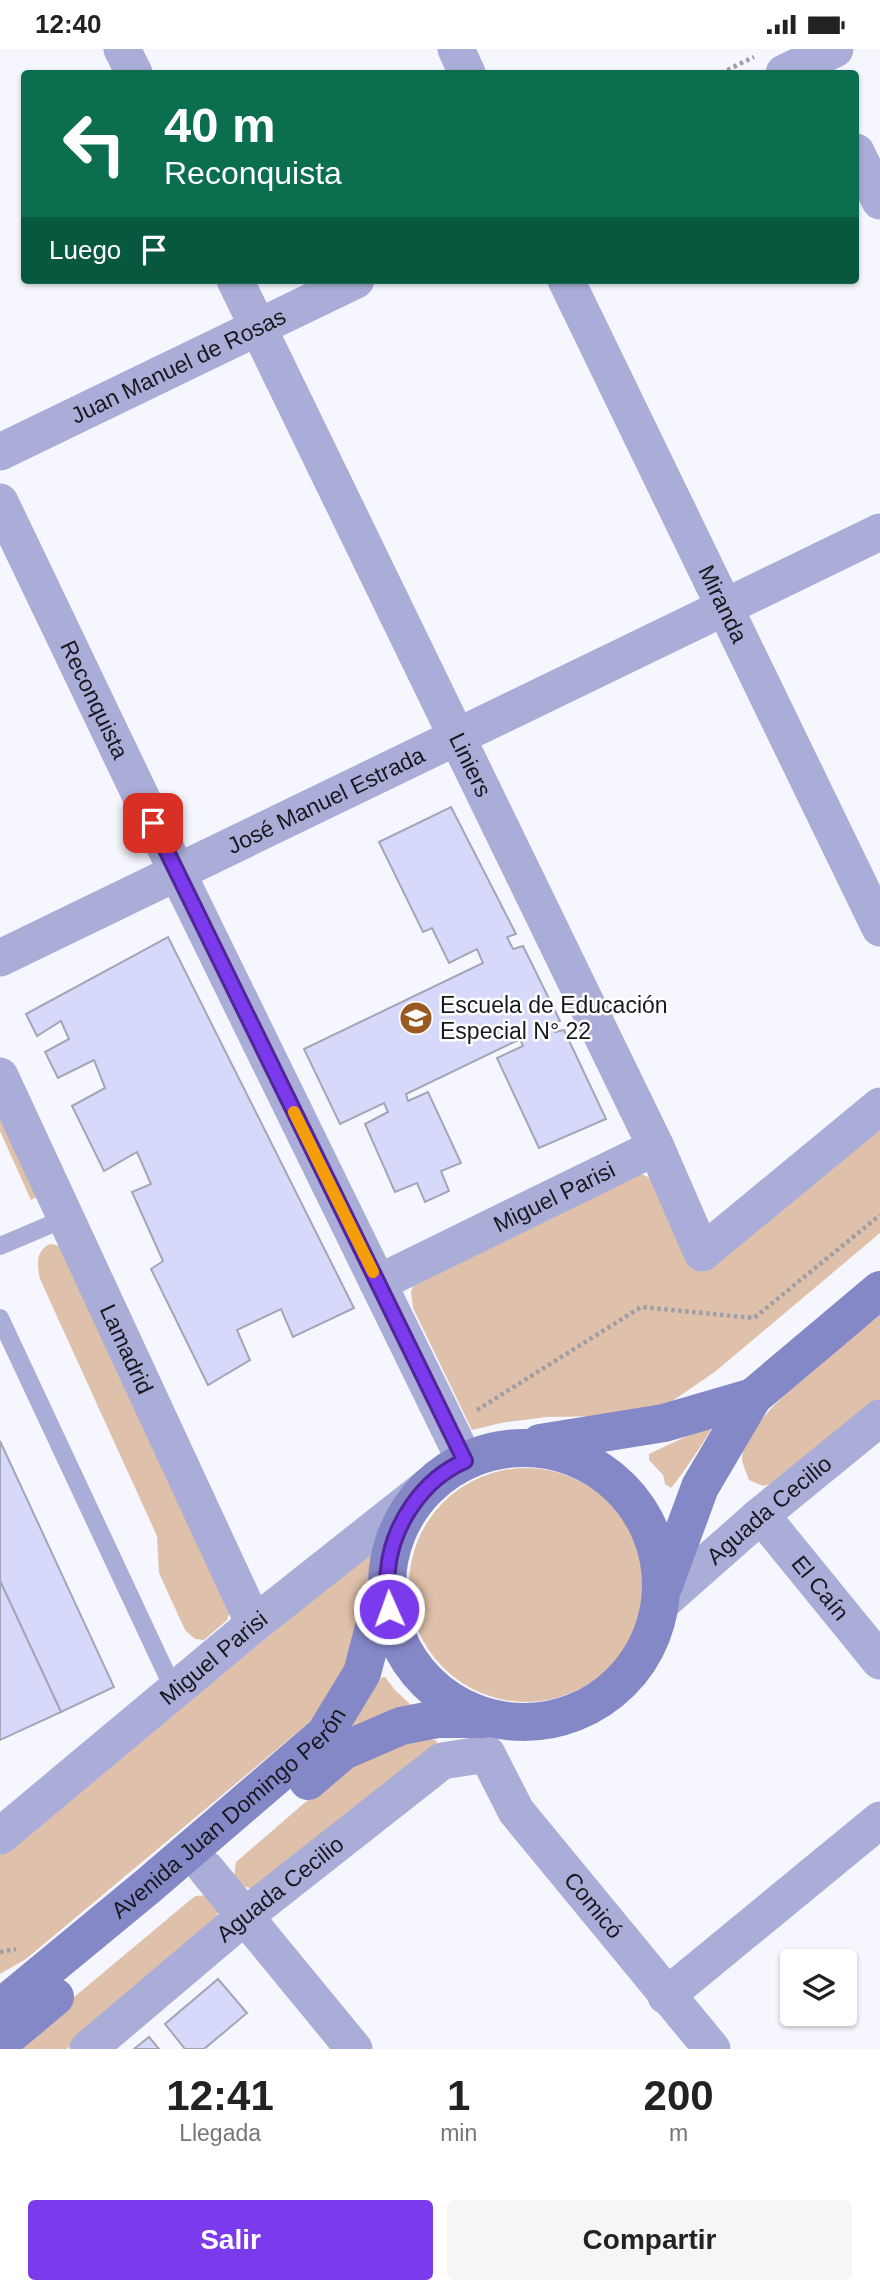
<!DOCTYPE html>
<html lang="es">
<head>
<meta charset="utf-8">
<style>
  body { margin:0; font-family:Helvetica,sans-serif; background:#f6f6f6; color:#222; height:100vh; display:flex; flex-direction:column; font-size:26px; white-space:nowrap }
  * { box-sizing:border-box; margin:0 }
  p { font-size:23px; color:#767676 }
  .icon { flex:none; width:38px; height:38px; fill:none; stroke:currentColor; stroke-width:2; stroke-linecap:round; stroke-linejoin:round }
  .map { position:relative; height:2000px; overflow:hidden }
  .details { display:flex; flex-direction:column; background:#fff; flex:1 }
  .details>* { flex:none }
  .guide { position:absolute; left:21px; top:21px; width:838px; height:214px; border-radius:7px; box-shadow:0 2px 5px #0004; background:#0b6e4f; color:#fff; overflow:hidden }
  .buttons { position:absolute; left:780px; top:1900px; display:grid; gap:14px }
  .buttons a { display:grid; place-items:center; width:77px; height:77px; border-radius:7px; background:#fff; box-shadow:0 2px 5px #0004; font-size:35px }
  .pin { position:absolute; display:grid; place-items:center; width:60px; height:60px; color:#fff; margin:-30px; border-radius:14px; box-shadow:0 4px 10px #0006 }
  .me { position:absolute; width:77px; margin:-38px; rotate:358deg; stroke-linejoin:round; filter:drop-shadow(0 0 5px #0008) }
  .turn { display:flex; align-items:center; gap:24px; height:147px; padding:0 28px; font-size:32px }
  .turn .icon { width:91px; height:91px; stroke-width:2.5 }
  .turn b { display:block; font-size:49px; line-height:60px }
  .then { display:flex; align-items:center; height:66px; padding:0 28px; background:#0003; gap:14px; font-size:26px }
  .eta { display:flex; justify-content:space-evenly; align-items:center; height:119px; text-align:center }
  .eta b { font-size:42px; font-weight:700; line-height:49px }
  .cta { display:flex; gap:14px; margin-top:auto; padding:14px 28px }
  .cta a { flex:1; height:80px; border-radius:7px; background:#7c3aed; color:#fff; font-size:28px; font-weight:700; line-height:80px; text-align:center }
  .cta a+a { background:#f6f6f6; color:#222 }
  .status { display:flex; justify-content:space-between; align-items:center; height:49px; padding:0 35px; background:#fff; direction:ltr }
  .status svg { height:19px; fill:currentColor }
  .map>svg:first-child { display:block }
  .green { fill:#dfc0aa }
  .building { fill:#d6d9f9; stroke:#a4a6b7; stroke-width:2 }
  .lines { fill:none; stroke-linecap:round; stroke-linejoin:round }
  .path { stroke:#9e9fa6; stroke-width:4.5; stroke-dasharray:3.5 3.5; stroke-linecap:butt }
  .service { stroke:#aaadd7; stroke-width:18 }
  .minor { stroke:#aaadd7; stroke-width:37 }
  .secondary { stroke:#8588c6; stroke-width:38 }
  .route-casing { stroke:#51269a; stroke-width:18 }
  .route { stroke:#7c3aed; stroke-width:12 }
  .slow { stroke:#f59e0b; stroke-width:12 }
  .labels { text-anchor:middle; stroke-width:5; stroke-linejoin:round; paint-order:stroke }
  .street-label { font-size:23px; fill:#18181f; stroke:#fff }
  .poi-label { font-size:23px; fill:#18181f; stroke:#fff; text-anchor:start }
</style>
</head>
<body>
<div class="status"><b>12:40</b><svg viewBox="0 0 49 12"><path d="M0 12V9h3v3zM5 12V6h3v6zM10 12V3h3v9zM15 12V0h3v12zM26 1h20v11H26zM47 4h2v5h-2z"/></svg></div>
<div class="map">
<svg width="880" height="2000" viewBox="0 0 880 2000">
  <rect width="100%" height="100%" fill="#f6f7fe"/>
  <g class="green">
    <polygon points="0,1046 45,1144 31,1151 0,1082"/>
    <polygon points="880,1075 880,1184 716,1322 668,1355 609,1367 547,1368 501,1374 472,1381 413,1259 411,1243 415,1231 641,1125 653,1130 692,1215"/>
    <path d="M50,1195L61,1197L232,1555L227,1571L204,1591L195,1590L185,1581L159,1524L157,1487L40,1230C37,1216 35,1202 50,1195Z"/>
    <path d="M880,1266V1352L781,1432L763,1437L749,1431C747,1425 743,1417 742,1410C742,1368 848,1293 880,1266Z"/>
    <path d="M704,1379L711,1380C709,1386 675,1436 671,1439L665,1435L663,1426L649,1411V1405Z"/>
    <circle cx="526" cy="1536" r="117"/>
    <polygon points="380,1496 368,1558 351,1618 318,1666 26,1910 0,1925 0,1806"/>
    <polygon points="382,1628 385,1628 395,1641 412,1657 351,1680 353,1673"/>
    <polygon points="427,1689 437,1692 436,1702 257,1840 245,1838 234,1828 236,1813 345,1719 394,1696"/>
    <polygon points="210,1846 219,1858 216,1873 67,2000 12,2000 195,1847"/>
  </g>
  <g class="building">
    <polygon points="451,758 516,885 507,888 513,900 523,897 560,972 550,975 555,983 564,981 606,1070 539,1099 497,1009 523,997 520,990 406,1045 408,1052 428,1043 461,1114 441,1122 449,1142 425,1153 417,1134 395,1143 365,1075 388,1063 384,1054 340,1075 304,1000 483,914 477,900 449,914 432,879 423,883 379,793"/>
    <polygon points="168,888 354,1259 293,1288 281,1260 237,1281 250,1311 208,1336 151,1220 163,1212 132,1143 151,1135 137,1103 104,1122 72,1057 105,1039 94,1011 58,1029 45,1003 69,990 61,972 37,987 26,965"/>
    <polygon points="0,1392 114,1638 61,1663 0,1532"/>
    <polygon points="0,1532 61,1663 0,1691"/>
    <polygon points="218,1930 247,1964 204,2000 185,2000 165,1975"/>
    <polygon points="149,1988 159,2000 134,2000"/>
  </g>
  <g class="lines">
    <g class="path">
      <polyline points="721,24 754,8"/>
      <polyline points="477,1361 641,1258 754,1269 880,1166"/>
      <polyline points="0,1903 16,1900"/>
    </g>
    <g class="service">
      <polyline points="0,1197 66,1169"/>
      <polyline points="0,1269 174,1641"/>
    </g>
    <g class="minor">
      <polyline points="122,0 134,24"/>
      <polyline points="456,0 467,24"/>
      <polyline points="784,24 835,0"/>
      <polyline points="856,103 880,152"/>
      <path id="s1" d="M235,231L656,1098L702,1204L880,1057"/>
      <path id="s2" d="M566,231L880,879"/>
      <path id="s3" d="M0,403L356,231"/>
      <path id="s4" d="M0,453L177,823L465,1412"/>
      <path id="s5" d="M0,909L880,483"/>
      <path id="s6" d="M0,1027L254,1575"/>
      <path id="s7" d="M378,1234L656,1098"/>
      <path id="s8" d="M761,1466L880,1612"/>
      <path id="s9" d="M660,1555L761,1466L880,1369"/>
      <path id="s10" d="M0,1787L254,1575L431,1435"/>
      <polyline points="206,1820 354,2000"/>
      <polyline points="666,1947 880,1771"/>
      <path id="s11" d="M88,2000L245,1867L442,1712L487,1705L516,1762L712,2000"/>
    </g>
    <g class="secondary">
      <polyline points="540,1394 664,1374 753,1348"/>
      <circle cx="524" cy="1536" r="137"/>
      <polyline points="664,1536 700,1438 753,1348 880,1241"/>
      <polyline points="308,1732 343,1702 401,1677 437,1670 483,1670"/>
      <path id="s12" d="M0,1959L148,1837L325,1685L362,1624L383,1544"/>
      <polyline points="0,1994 55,1948"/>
    </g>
  </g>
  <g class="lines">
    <defs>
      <path id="route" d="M153,774L465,1412C423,1430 392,1476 388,1521C386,1533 388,1547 389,1560"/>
    </defs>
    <use href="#route" class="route-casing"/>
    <use href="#route" class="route"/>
    <polyline class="slow" points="294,1063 373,1223"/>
  </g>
  <defs>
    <symbol id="school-disc" viewBox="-11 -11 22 22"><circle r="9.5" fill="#995a22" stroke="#fff"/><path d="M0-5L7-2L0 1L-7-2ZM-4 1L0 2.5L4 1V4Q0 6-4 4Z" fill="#fff"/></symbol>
  </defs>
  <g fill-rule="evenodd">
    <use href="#school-disc" x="397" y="950" width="38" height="38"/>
  </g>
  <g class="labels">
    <g class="street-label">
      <text dy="8" stroke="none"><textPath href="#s3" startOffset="198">Juan Manuel de Rosas</textPath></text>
      <text dy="8" stroke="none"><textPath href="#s2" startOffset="360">Miranda</textPath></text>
      <text dy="8" stroke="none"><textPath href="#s4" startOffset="219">Reconquista</textPath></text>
      <text dy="8" stroke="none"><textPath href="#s1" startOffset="539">Liniers</textPath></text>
      <text dy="8" stroke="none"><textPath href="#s5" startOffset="362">José Manuel Estrada</textPath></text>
      <text dy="8" stroke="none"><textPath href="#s7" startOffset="196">Miguel Parisi</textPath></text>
      <text dy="8" stroke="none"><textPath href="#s6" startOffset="301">Lamadrid</textPath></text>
      <text dy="8" stroke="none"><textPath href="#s9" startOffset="144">Aguada Cecilio</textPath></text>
      <text dy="8" stroke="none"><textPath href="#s8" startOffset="94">El Caín</textPath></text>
      <text dy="8" stroke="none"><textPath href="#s10" startOffset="278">Miguel Parisi</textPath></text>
      <text dy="8" stroke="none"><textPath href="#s12" startOffset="301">Avenida Juan Domingo Perón</textPath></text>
      <text dy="8" stroke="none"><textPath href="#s11" startOffset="250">Aguada Cecilio</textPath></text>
      <text dy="8" stroke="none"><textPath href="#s11" startOffset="688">Comicó</textPath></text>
    </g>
    <g class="poi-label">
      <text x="440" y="964">Escuela de Educación<tspan x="440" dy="26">Especial N° 22</tspan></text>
    </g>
  </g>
</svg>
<div class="buttons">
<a><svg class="icon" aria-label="layers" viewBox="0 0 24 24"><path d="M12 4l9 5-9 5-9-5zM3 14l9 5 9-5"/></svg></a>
</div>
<div class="pin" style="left:153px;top:774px;background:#d93025"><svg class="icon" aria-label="arrive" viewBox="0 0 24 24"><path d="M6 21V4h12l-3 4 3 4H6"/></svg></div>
<svg class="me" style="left:389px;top:1560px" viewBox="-20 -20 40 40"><circle r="17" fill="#7c3aed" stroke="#fff" stroke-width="3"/><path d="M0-11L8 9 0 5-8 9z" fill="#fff"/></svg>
<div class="guide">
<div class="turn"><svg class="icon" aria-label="left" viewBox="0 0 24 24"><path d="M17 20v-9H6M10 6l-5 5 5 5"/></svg><div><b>40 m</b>Reconquista</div></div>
<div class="then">Luego<svg class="icon" aria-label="arrive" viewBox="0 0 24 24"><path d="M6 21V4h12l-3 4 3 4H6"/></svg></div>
</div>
</div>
<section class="details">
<div class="eta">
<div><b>12:41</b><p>Llegada</p></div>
<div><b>1</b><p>min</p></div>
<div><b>200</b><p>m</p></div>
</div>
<div class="cta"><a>Salir</a><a>Compartir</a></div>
</section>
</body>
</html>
